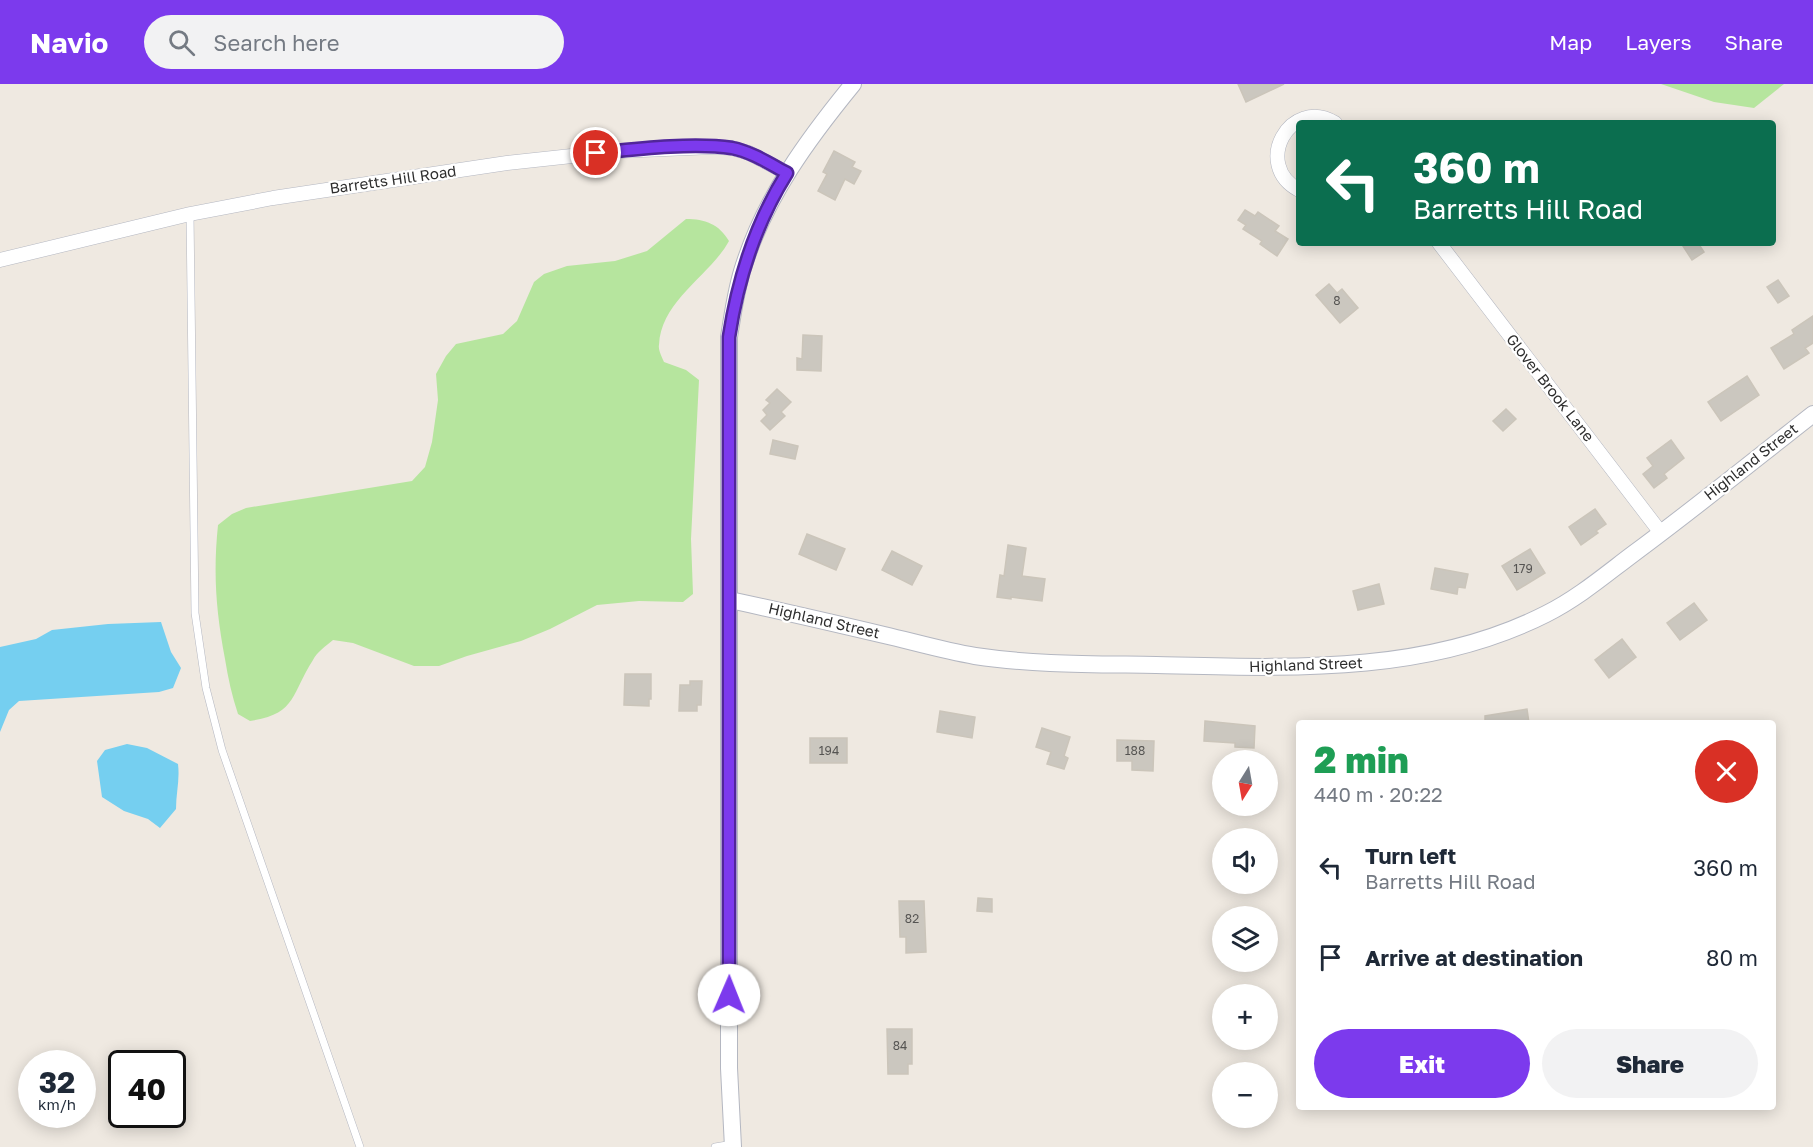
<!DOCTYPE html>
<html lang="en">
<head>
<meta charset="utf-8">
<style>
  body { margin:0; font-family:"Golos Text",sans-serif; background:#f2f2f3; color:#1f2937; height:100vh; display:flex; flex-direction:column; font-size:22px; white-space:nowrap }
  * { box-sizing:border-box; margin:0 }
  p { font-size:20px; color:#747a83 }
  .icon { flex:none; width:33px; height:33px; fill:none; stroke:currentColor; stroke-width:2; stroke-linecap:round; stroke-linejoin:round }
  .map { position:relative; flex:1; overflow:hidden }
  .details { position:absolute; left:1296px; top:636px; width:480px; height:390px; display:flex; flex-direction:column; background:#fff; border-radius:6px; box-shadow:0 3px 15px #0003 }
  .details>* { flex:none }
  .banner { position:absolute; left:1296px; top:36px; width:480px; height:126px; border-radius:6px; box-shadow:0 3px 15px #0003; background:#0b6e4f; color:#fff; overflow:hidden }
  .needle { width:39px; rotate:191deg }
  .controls { position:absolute; left:1212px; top:666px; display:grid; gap:12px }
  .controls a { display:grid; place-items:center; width:66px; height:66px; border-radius:50%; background:#fff; box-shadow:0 3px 15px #0003; font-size:30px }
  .speed { position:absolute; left:18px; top:966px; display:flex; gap:12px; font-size:30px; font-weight:700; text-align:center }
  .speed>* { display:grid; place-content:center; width:78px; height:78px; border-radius:50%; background:#fff; box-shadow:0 3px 15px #0003; line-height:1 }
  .speed small { font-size:15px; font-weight:400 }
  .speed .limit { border:3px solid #111; border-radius:9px; background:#fff; color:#111 }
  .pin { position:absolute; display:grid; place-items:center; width:51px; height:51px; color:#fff; margin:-26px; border:3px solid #fff; border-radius:50%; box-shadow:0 2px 6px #0007 }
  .me { position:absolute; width:66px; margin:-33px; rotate:1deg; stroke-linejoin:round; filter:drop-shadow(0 0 4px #0008) }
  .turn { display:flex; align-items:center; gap:21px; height:126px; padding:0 18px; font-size:27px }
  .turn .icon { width:78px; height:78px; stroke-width:2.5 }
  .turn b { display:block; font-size:42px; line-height:51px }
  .round { display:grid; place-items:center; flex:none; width:63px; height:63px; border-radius:32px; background:#f2f2f3 }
  .head { display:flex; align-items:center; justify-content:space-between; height:102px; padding:0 18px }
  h1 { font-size:36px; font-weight:800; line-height:45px; color:#1e9e55 }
  .cta { display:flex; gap:12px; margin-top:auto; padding:12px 18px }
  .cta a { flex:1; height:69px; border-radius:36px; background:#7c3aed; color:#fff; font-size:24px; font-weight:800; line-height:69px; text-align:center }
  .cta a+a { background:#f2f2f3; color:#1f2937 }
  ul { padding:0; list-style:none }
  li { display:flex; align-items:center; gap:18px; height:90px; padding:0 18px }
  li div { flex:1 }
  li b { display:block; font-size:22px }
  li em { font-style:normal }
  header { display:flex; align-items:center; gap:36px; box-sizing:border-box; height:84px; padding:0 30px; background:#7c3aed; color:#fff }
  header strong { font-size:28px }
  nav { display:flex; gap:33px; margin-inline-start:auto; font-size:21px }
  .search { width:420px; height:54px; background:#f2f2f3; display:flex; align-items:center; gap:15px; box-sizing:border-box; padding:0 21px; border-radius:33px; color:#747a83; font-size:22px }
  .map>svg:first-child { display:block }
  .green { fill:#b6e59e }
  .water { fill:#75cff0 }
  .building { fill:#cbc7bf; stroke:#cbc5ba; stroke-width:1.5 }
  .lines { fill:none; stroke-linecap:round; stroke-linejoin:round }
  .service-casing { stroke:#b4b7c1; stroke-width:8 }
  .minor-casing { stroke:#b4b7c1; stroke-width:15 }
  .tertiary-casing { stroke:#b4b7c1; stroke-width:18 }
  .service { stroke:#fff; stroke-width:7 }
  .minor { stroke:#fff; stroke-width:14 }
  .tertiary { stroke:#fff; stroke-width:16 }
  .route-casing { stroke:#51269a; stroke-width:15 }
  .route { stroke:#7c3aed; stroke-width:10 }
  .labels { text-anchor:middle; stroke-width:4.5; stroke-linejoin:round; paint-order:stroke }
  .number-label { font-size:12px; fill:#555452 }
  .street-label { font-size:15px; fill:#2e2e2e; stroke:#fff }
</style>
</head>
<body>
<header>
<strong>Navio</strong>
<div class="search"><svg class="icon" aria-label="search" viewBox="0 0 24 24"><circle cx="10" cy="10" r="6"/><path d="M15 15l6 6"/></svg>Search here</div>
<nav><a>Map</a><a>Layers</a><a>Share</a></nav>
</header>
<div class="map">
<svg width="1813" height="1063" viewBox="0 0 1813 1063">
  <rect width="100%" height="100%" fill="#efe9e1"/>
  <g class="green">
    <polygon points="1661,0 1784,0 1754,24 1714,18"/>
    <path d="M686,135C705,135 719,140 729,157C710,192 661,216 659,261C658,266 662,273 664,278L686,286L699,296L691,455L693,510L683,518L639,517L597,521L550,545L521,557L467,572L439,582H414L353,559L333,556C326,562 317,568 313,576C291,610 297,630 250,637L238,630C232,612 228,594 225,575C216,527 213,490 218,441L232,430L246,424L412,397L425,383L432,358L438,316L436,290L446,272L456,260L503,250L517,237L534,198L544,190L567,182L615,177L647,167Z"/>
  </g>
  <g class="water">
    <polygon points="161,538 171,568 181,584 173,604 159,608 19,617 9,626 0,648 0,563 36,555 52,546 108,540"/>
    <path d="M127,660L147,664L178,680C180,696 176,709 176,725L160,744L148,735L124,727L102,713L97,677L105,666Z"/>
  </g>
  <g class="building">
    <polygon points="1238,0 1284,0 1246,18"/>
    <polygon points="834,67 855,78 852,83 861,87 854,100 845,95 835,116 818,107 827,90 823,88"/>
    <polygon points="1245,126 1255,132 1258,128 1279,142 1275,147 1288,155 1277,172 1260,160 1262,157 1243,145 1246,141 1238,136"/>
    <polygon points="1681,159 1698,159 1704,168 1692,176"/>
    <polygon points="1778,196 1789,212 1778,219 1767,203"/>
    <polygon points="1329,200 1337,209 1342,205 1358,224 1340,239 1316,211"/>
    <polygon points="1813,232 1813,259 1805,264 1809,269 1784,285 1771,264 1794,250 1792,246"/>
    <polygon points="803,251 822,252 821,287 797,286 797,274 802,275"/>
    <polygon points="1747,292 1759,311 1721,337 1708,318"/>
    <polygon points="777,305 791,318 781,328 785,332 770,346 761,337 767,331 763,326 770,319 766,316"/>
    <polygon points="1506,325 1516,335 1503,347 1493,337"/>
    <polygon points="773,356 798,362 795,375 770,370"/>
    <polygon points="1671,356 1684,374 1664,390 1667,394 1654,404 1643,390 1653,382 1647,374"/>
    <polygon points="1595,425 1606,440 1596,447 1598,449 1581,461 1569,443"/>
    <polygon points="807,450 845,465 836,486 799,470"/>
    <polygon points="1008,461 1026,464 1022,492 1045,495 1042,517 1011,513 1011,515 997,513 1000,491 1004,492"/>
    <polygon points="1530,465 1545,489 1517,506 1502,482"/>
    <polygon points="892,467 922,482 912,501 882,486"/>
    <polygon points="1435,484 1468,490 1465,504 1458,503 1457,510 1431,505"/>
    <polygon points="1379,500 1384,520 1358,526 1353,507"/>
    <polygon points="1694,519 1707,536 1680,556 1667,539"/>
    <polygon points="1622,555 1636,573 1609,594 1595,576"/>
    <polygon points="625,590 651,590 651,615 649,615 649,622 624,621"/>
    <polygon points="690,597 702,597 701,621 697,621 697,627 679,627 680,601 690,601"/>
    <polygon points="1527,625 1529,639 1485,639 1485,632"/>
    <polygon points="940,627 975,633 972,654 937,648"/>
    <polygon points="1205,637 1255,642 1254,664 1235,663 1235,659 1204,657"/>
    <polygon points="1042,644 1070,653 1064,672 1068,674 1064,685 1047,680 1051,668 1036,663"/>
    <rect x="810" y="654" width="37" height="25"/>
    <polygon points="1117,656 1154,657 1153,687 1132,686 1132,677 1117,677"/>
    <polygon points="978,814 992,815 992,828 977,827"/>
    <polygon points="899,817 924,817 926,868 906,869 906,853 900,853"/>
    <polygon points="887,945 912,945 912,980 908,980 908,990 888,990"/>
  </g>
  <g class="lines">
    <defs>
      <g id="service">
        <polyline points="190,130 195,529 206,604 222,666 360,1063"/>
        <polyline points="715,1063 733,1060"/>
      </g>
      <g id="minor">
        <path d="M1299,106C1252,81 1290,12 1335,39"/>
        <polyline points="1439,159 1661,449"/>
        <polyline points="0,176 190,130 273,114 507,79 618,67 713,63 732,64 749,69 787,89"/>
      </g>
      <g id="tertiary">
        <path d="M730,516C781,527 833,539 884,551C914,558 945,567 975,572C1035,581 1096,580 1156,581C1288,584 1426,591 1546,530C1578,514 1605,491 1633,470C1694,425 1753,377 1813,330"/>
        <path d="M733,1063L729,984V253C733,229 736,204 744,181C766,112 808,55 853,0"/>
      </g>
    </defs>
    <use href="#service" class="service-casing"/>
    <use href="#minor" class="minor-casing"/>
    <use href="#tertiary" class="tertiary-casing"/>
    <use href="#service" class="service"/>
    <use href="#minor" class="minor"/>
    <use href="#tertiary" class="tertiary"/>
  </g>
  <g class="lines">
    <defs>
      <path id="route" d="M596,69C635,65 693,58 732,64C752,68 770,80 787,89C755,140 738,194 729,253V911"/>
    </defs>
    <use href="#route" class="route-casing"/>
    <use href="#route" class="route"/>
  </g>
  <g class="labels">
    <g class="number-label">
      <text x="1337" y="221">8</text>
      <text x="1523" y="489">179</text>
      <text x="829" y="671">194</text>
      <text x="1135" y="671">188</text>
      <text x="912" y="839">82</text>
      <text x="900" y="966">84</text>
    </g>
    <g class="street-label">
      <text transform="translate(393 96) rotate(-8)" y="5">Barretts Hill Road</text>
      <text transform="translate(1550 304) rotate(52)" y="5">Glover Brook Lane</text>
      <text transform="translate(1751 378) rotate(-38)" y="5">Highland Street</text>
      <text transform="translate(824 537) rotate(13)" y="5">Highland Street</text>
      <text transform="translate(1306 581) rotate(-2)" y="5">Highland Street</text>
    </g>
  </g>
</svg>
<div class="controls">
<a><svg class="needle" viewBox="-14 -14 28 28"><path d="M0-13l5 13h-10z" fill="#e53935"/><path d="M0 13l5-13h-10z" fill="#747a83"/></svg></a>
<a><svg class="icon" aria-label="sound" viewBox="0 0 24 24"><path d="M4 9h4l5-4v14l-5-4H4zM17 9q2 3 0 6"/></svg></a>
<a><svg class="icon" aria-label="layers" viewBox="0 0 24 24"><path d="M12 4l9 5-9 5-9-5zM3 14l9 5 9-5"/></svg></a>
<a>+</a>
<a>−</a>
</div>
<div class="speed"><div>32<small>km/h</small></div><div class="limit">40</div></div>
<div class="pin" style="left:596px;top:69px;background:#d93025"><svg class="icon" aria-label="arrive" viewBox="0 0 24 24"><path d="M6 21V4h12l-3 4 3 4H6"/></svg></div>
<svg class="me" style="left:729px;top:911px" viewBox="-20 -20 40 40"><circle r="19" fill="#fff"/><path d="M0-13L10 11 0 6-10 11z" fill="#7c3aed"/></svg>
<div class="banner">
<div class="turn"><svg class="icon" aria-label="left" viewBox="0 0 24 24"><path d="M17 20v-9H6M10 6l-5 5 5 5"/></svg><div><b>360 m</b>Barretts Hill Road</div></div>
</div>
<section class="details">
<div class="head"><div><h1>2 min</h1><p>440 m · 20:22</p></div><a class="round" style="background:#d93025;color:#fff"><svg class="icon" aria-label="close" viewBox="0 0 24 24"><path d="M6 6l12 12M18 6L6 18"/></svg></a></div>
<ul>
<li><svg class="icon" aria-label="left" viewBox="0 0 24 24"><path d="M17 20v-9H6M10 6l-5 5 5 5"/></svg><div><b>Turn left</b><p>Barretts Hill Road</p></div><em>360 m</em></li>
<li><svg class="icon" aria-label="arrive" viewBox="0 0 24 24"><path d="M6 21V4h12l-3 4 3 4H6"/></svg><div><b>Arrive at destination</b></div><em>80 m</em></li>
</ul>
<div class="cta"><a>Exit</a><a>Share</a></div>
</section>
</div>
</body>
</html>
